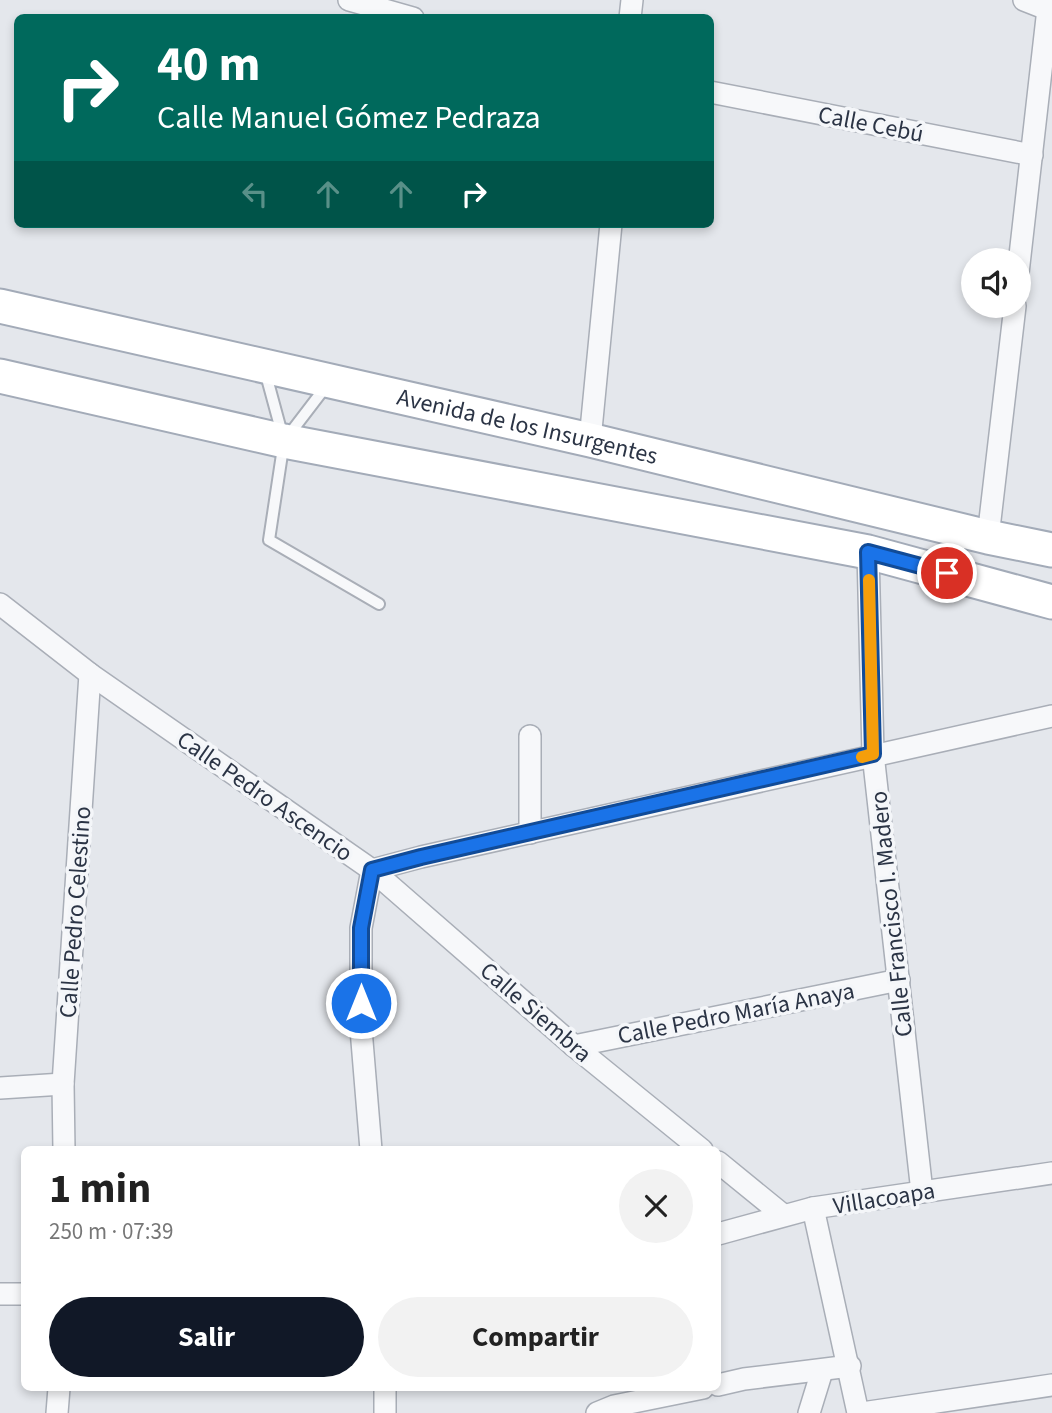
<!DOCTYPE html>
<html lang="es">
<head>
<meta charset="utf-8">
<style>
  body { margin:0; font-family:"Source Sans 3",sans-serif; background:#f2f2f2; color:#222; height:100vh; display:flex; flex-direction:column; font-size:26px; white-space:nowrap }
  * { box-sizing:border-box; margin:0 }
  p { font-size:23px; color:#767676 }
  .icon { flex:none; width:38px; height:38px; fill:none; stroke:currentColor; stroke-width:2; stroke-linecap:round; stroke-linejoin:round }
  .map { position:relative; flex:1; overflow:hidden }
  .side { position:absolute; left:21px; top:1146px; width:700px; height:245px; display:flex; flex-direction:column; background:#fff; border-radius:10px; box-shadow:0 4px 10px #0003 }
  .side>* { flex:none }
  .banner { position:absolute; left:14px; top:14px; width:700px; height:214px; border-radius:10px; box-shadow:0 4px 10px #0003; background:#00695c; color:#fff; overflow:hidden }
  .tools { position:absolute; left:961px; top:248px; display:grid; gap:14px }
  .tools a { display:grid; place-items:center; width:70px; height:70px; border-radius:50%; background:#fff; box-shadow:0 4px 10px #0003; font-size:35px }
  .pin { position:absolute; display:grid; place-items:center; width:60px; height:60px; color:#fff; margin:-30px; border:4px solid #fff; border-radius:50%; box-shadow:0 2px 7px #0007 }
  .me { position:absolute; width:77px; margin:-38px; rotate:0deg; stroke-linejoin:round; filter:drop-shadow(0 0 5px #0008) }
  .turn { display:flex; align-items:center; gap:24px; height:147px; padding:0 28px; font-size:32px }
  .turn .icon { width:91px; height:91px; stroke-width:2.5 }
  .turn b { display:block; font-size:49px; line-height:60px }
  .lanes { display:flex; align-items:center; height:66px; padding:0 28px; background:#0003; justify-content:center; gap:35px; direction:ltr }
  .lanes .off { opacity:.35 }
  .round { display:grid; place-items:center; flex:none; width:74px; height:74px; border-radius:37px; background:#f2f2f2 }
  .overview { display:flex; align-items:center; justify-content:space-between; height:119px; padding:0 28px }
  h1 { font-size:42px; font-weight:700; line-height:52px }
  .action { display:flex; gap:14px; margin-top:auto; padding:14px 28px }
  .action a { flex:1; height:80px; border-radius:42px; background:#111827; color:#fff; font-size:28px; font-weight:700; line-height:80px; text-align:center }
  .action a+a { background:#f2f2f2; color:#222 }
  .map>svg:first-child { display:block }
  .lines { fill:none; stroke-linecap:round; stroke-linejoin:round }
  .lane-casing { stroke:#a9aeb7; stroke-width:14 }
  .street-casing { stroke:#a9aeb7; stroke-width:24 }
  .primary-casing { stroke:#a3abb8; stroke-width:37 }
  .lane { stroke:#f7f8fa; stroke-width:10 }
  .street { stroke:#f7f8fa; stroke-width:21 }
  .primary { stroke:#fff; stroke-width:33 }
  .route-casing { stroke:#114b97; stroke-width:18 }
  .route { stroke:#1a73e8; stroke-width:12 }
  .slow { stroke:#f59e0b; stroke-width:12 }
  .labels { text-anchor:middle; stroke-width:7; stroke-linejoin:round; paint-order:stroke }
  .street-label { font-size:24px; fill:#2b3445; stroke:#f4f6f9 }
</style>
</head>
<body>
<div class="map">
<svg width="1052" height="1413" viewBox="0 0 1052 1413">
  <rect width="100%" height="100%" fill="#e4e7ec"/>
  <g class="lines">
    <defs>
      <g id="lane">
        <polyline points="265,371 284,441 269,540 379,604"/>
        <polyline points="288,436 327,385"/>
      </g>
      <g id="street">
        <polyline points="349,0 413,18"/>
        <polyline points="1024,0 1052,11"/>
        <polyline points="630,18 632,0"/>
        <polyline points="710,92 1032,155"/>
        <polyline points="1018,273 1049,0"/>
        <polyline points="590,440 611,224"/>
        <polyline points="988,537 1015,306"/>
        <polyline points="868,552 873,754 922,1192"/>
        <polyline points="0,604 90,674 372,870 574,1046 702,1150"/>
        <polyline points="530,833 530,736"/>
        <polyline points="372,870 421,857 1052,716"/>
        <polyline points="574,1046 899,980"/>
        <polyline points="0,1088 63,1084"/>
        <polyline points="64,1150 63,1084 90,674"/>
        <polyline points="371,1150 361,1029 361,928 372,870"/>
        <polyline points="718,1162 783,1215"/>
        <polyline points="813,1208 858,1413"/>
        <polyline points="718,1234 813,1208 1052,1173"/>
        <polyline points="0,1294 24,1294"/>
        <polyline points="718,1385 744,1379 850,1366"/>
        <polyline points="385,1388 385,1413"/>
        <polyline points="57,1413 59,1388"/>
        <polyline points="597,1413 614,1406 703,1388"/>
        <polyline points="809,1413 822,1371"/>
        <polyline points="862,1413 1052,1385"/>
      </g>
      <g id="primary">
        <path id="s1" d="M0,306L590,440L988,537L1052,550"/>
        <polyline points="0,376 284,441 868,552 1052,602"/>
      </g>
    </defs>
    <use href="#lane" class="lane-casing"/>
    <use href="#street" class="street-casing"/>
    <use href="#primary" class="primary-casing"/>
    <use href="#lane" class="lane"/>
    <use href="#street" class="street"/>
    <use href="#primary" class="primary"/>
  </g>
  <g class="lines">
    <defs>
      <polyline id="route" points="361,1003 361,928 372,870 421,857 873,754 868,552 947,573"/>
    </defs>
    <use href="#route" class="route-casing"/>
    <use href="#route" class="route"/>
    <polyline class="slow" points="862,757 873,754 869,580"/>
  </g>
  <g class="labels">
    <g class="street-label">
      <text transform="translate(871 124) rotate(11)" y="8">Calle Cebú</text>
      <text dy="8" stroke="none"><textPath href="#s1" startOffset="541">Avenida de los Insurgentes</textPath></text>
      <text transform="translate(265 796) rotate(35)" y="8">Calle Pedro Ascencio</text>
      <text transform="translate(75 912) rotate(-86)" y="8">Calle Pedro Celestino</text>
      <text transform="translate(891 914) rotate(-96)" y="8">Calle Francisco I. Madero</text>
      <text transform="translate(536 1012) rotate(41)" y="8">Calle Siembra</text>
      <text transform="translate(736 1013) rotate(-11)" y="8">Calle Pedro María Anaya</text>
      <text transform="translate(884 1198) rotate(-9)" y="8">Villacoapa</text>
    </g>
  </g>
</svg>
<div class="tools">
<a><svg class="icon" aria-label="sound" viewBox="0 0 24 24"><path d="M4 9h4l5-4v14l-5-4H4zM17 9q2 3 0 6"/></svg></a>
</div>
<div class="pin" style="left:947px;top:573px;background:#d93025"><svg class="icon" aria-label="arrive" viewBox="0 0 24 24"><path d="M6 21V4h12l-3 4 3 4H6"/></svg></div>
<svg class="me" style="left:361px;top:1003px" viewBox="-20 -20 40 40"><circle r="17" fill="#1a73e8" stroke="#fff" stroke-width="3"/><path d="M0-11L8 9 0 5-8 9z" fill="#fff"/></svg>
<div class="banner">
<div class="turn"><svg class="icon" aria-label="right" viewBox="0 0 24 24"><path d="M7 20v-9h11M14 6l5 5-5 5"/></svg><div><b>40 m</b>Calle Manuel Gómez Pedraza</div></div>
<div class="lanes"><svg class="icon off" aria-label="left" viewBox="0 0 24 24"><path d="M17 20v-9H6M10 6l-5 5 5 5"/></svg><svg class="icon off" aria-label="ahead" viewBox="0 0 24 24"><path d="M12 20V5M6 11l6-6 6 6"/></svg><svg class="icon off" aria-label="ahead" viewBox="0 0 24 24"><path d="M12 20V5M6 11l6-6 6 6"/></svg><svg class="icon" aria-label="right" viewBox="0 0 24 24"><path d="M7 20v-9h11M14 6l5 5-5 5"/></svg></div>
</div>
<section class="side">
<div class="overview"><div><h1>1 min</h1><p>250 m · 07:39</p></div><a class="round"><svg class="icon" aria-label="close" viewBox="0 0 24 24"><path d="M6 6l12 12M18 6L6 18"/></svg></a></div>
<div class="action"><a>Salir</a><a>Compartir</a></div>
</section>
</div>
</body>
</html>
